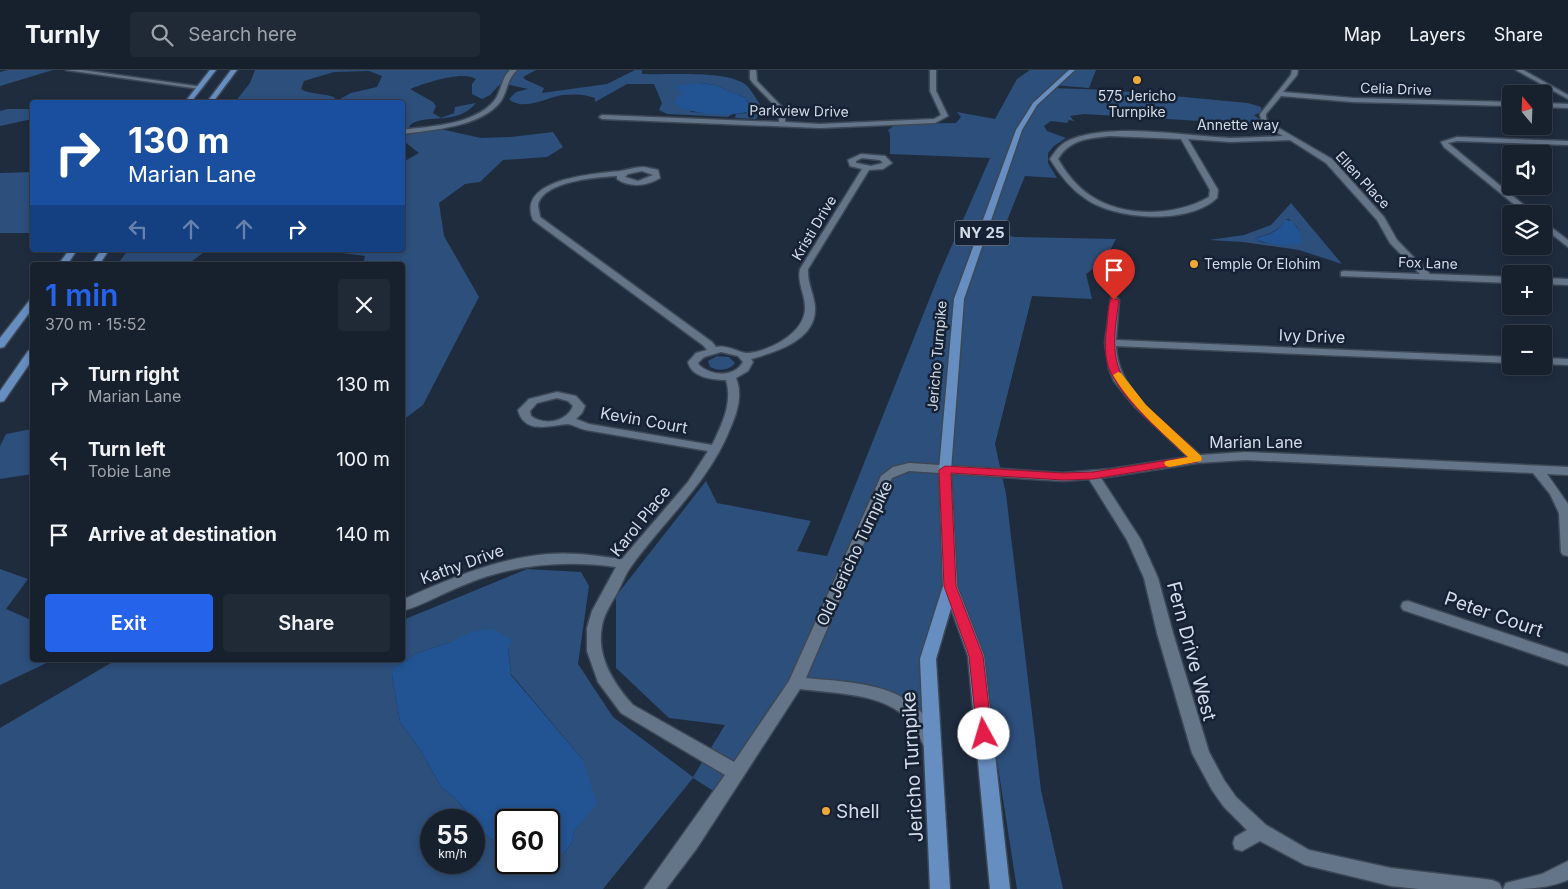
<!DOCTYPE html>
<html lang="en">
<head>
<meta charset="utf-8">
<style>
  body { margin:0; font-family:Inter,sans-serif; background:#202936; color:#f1f3f6; height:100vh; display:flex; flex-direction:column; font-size:19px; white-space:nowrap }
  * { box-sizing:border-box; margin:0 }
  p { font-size:16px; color:#9ea3aa }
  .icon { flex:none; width:28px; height:28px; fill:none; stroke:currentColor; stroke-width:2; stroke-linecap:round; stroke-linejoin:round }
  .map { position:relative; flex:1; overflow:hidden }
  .sheet { position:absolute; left:30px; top:192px; width:375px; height:400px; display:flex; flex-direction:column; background:#17212e; border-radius:5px; box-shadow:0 2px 8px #0003,0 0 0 1px #363e4a }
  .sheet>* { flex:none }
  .top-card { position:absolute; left:30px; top:30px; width:375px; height:152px; border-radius:5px; box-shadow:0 2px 8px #0003,0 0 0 1px #363e4a; background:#1a4fa0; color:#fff; overflow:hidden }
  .needle { width:32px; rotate:341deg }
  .fabs { position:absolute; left:1502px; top:15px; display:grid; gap:10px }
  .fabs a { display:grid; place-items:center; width:50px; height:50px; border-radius:5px; background:#17212e; box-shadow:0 2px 8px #0003,0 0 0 1px #363e4a; font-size:25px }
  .speed { position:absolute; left:420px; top:739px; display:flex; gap:10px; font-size:25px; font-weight:700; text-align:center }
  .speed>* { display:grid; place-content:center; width:65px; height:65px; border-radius:50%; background:#17212e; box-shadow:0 2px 8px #0003,0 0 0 1px #363e4a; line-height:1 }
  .speed small { font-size:12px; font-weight:400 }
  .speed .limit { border:2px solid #111; border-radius:8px; background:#fff; color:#111 }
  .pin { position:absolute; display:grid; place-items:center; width:42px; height:42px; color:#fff; margin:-51px -21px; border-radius:50% 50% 50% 0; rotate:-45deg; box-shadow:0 0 5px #0007 }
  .pin .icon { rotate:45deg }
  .me { position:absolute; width:55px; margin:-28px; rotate:354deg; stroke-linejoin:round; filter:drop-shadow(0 0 4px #0008) }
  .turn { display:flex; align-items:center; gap:18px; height:105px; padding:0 15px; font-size:22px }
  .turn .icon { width:65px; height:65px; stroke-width:2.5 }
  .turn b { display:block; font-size:35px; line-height:42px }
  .lanes { display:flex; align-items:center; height:48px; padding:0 15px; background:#0003; justify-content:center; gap:25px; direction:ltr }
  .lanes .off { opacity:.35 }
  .round { display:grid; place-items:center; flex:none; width:52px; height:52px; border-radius:5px; background:#202936 }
  .overview { display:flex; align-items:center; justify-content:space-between; height:85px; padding:0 15px }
  h1 { font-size:30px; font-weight:600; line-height:38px; color:#2563eb }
  .button { display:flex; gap:10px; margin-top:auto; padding:10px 15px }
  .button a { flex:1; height:58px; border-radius:5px; background:#2563eb; color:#fff; font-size:20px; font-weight:600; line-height:58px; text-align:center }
  .button a+a { background:#202936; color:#f1f3f6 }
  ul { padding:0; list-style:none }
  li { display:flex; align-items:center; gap:15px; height:75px; padding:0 15px }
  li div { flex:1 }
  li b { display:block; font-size:19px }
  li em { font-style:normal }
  header { display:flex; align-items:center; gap:30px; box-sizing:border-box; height:70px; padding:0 25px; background:#17212e; border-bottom:1px solid #363e4a }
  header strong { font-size:24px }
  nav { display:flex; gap:28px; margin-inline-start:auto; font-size:18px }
  .search { width:350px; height:45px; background:#202936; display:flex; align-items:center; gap:12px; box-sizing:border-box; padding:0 18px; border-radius:5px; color:#9ea3aa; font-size:19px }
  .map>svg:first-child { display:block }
  .green { fill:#2d4f7b; fill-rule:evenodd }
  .water { fill:#225392 }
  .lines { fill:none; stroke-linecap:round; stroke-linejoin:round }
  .minor-casing { stroke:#3d4857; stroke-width:3 }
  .major-casing { stroke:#3d4857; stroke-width:3 }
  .minor { fill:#657589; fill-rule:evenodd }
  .major { fill:#678ec1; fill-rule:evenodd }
  .route { fill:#e11d48; stroke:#92132f }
  .slow { fill:#f59e0b }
  .poi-dot { fill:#eba93a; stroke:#162234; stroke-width:2 }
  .labels { text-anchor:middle; stroke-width:5; stroke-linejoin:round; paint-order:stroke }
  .far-street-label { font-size:14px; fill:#d3dce8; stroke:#162234 }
  .far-poi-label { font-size:14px; fill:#d3dce8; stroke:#162234 }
  .shield { fill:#162234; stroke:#9aa4b2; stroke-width:1 }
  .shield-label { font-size:15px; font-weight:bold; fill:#d3dce8 }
  .street-label { font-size:16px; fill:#d3dce8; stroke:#162234 }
  .near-street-label { font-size:19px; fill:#d3dce8; stroke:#162234 }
  .near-poi-label { font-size:19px; fill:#d3dce8; stroke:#162234; text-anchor:start }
</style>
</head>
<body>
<header>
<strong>Turnly</strong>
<div class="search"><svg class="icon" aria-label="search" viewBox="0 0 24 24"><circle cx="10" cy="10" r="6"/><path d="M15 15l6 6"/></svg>Search here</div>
<nav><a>Map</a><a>Layers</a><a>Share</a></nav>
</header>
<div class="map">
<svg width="1568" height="819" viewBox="0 0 1568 819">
  <rect width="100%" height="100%" fill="#1f2c3e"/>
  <g class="green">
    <polygon points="8,0 53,0 0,16 0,2"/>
    <path d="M255,0H536L523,7L526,10L544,18L542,23L607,14L635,0H642V4C668,5 725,0 745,14C752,20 757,31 763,39L756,49L735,48L736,44L746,43L752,37L744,27L715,15L700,13L682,22L681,25L691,42L732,44L728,47L667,44L659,40L662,33L654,14H627L595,32V28C585,24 574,24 563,25C548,27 522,42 509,29L516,22L528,19L501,13L490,25L482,29L472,24V14L476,9C463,0 425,13 410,19L433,32L436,36L433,43L441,48L454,43L455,37L476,33C456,57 429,42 410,55L409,59L445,60L481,68L511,67L553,62L563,77L547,87L503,90L480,112L465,114L439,133L444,166L479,227L423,335L403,350L402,195H363L365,186L319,180H402L403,92L419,83L405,72H403L402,32H235L250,13ZM369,1L382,6L377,17L351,23L336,31L334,27C323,23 311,25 301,19L304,11L334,2Z"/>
    <path d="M1030,0H1096L1089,18L1054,15L1052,18L1109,20L1248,33L1261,37V42L1254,45L1267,55L1084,44L1070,46L1074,51L1069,50L1067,53L1051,51L1044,56L1047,61L1066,68L1054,76L1048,83V93L1057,108L1025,106L1002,163L1014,167L1116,169L1105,190L1086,204L1092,229L1032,226L995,374L1006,424L1041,720L1063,819H1017L981,588L950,516L925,590L930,675L911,644L886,629L797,614L723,727L693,708L603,819H0V658L116,590H402L403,550L527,499L581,502L589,516L578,594L613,647L693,707L725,655L669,648L616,598V526L706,411L717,433L811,451L797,481L827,486L939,205L990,88L890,84V64L888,60L896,54L956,53L961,47L957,42L995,49L1017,9ZM451,572L508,579L511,604L583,690V749L574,761L572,773L564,783L549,790V792H506V778L488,767L474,750V792H431V750H473L456,729L441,717L421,681L400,652L392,606L399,595L415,584Z"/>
    <polygon points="8,39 32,39 32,49 0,56 0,41"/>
    <polygon points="32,102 32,163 0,163 0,103"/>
    <path d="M1291,133L1342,194L1299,180L1243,172L1209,170L1244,165L1271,155ZM1289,149L1297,157L1302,167C1288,170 1267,179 1255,168C1267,165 1276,162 1284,153V150Z"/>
    <polygon points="128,180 207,180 188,194 182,195 117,195"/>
    <path d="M717,286L729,287L735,293C729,301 718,301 710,297L708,291Z"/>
    <polygon points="32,359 32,404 0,409 0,376 6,364"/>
    <polygon points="0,499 28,509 6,539 29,549 32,548 32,590 53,590 0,615"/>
  </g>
  <g class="water">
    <path d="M700,13L715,15L744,27L752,38L751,40C740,48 684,45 674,33L676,28L682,23L675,16Z"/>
    <path d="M1284,149L1292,151C1296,157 1305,166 1302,173C1289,176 1265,176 1255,168C1267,165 1276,163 1284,153Z"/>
    <polygon points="493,559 512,570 508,579 511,605 583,690 597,734 574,761 572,773 564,783 549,790 549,750 506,750 506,778 488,767 456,729 441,717 421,681 400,652 392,606 393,599 415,584 451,572 471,562"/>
  </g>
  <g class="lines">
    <defs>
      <g id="minor">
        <polygon points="66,0 82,0 203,17 200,19"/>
        <path d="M510,0H517C507,9 508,20 501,31C482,57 432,60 402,64V60C431,56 474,55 494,31C502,21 501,8 510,0Z"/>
        <polygon points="750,0 756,0 757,11 785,40 785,52 820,54 934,49 941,45 930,21 930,0 936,0 936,21 948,46 935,53 820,58 602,49 599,47 602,45 779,52 779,40 753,13 750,9"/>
        <path d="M1292,0H1298L1297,5L1283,22L1353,28L1511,32V36L1353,32L1281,26L1266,44V48L1270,53L1332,89L1384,147L1397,170L1430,204L1511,207V213L1341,206V202L1344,201L1420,204L1390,173L1377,150L1326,93L1290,70L1231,72L1188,69L1218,120L1217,128C1189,155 1116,150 1086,129C1071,119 1059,104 1050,89C1056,80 1061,73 1072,69C1115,53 1184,66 1230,68C1247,68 1266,67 1283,66C1275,61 1260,55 1260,44L1291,5ZM1111,66L1181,69L1210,120L1209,127C1176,146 1124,148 1091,126C1077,117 1066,103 1058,89C1070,69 1089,68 1111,66Z"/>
        <polygon points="1516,0 1523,0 1568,25 1568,29"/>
        <polygon points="1544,33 1568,34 1568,38 1544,37"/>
        <polygon points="1457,67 1568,71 1568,75 1457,71 1448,73 1535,144 1526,144 1444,77 1441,72"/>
        <path d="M861,84L885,86L892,93L883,99L869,100L808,199C807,213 814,224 815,237C817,270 776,282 751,289L753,292L748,301L736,308C743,325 737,343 730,359C708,414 663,451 630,498C625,505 622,514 618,521C612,533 604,543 602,556C596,586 613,613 633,635L734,692L789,611L881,406L893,397L909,393L1063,403L1110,399L1188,387L1135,337L1114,311L1109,299L1105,273L1111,228H1117L1119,230L1116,270L1511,287V293L1116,276C1118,324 1168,356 1200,385L1246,382L1568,397V405L1547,404L1568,434V486L1563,485L1561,482L1559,443L1550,424L1533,403L1246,390L1197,393L1101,408L1141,470L1158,508L1173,563L1209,682L1224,710L1236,727L1266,755L1309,780L1391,798L1492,810L1499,813L1502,819H1419L1391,816L1305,795L1260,771L1242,781L1235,779L1233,773L1235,767L1247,760L1224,737L1212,720L1192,683L1157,563L1144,508L1127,470L1089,409L1063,411L909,401L892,408L806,608C844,612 895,612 922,643C930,651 934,663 939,673L937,678L931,680L925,678C920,669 917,659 910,651C883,622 836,624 800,619L697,778L666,819H644L725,705L621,643L598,612L587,581V558L592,541L616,497C564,490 516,494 466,514C445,522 424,535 402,541V530C449,509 497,488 549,484C574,482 597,486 622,489L688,412L708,381L586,360C580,359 572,354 567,354C549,356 524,364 518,340L529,329L557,322L576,326L585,336L582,343L576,349L589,354L712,375C722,355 733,332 726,310C712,310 691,307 688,292L696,283L707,280L704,276L533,150C516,108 595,104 620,101C627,100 635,97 643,97C647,97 653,99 658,100L660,108C647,116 630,118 617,109V106C598,107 543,111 538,135C538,138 540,144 540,147L712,272L716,277C728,274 740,284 749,283C772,280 806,262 805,237C805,224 797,213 800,199L862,99L850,96L848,90ZM862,88L880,90L883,93L871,96L856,93V91ZM642,101L653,105L638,111L625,107L628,104ZM721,282L738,286L743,292C734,308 711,306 699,295L698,293L704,287ZM557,328L568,331L573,336C567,352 544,356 531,346L530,341L537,333Z"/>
        <polygon points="1544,152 1568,170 1568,177 1544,158"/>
        <polygon points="1544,208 1568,209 1568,215 1544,214"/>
        <polygon points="1544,288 1568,289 1568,295 1544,294"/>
        <polygon points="1408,531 1568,584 1568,596 1403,540 1401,536 1403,532"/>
        <path d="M1568,791V810C1546,819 1527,819 1503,819L1506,813L1542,804Z"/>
      </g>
      <g id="major">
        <polygon points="210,0 216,0 191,32 185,32"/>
        <polygon points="231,0 237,0 213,32 207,32"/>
        <polygon points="1069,0 1075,0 1037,35 1022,60 964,229 951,400 957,516 984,586 1010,819 990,819 968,586 951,538 936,589 950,819 930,819 920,589 943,516 939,400 954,229 1016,60 1033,33"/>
        <polygon points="69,180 77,180 67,195 58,195"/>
        <polygon points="101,180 109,180 99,195 91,195"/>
        <polygon points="32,230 32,239 4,277 0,278 0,268 29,231"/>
        <polygon points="32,280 32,290 4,331 0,332 0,321 28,281"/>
      </g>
    </defs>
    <use href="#minor" class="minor-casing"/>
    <use href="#major" class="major-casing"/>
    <use href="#minor" class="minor"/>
    <use href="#major" class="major"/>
  </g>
  <path class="route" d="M1111,228L1119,230C1116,252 1111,278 1119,299C1128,324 1156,344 1175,362C1184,371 1195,379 1202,389L1197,392L1093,409L1063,410L951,403L956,516L983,586L992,664L990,668L984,670L979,668L977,664L969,586L944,516L939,400L945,396L1063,403L1093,402L1188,387C1161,361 1127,335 1110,301C1104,288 1105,269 1107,255C1108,246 1108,236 1111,228Z"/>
  <path class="slow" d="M1118,302L1121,303L1146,335L1201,386L1202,389L1201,391L1170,397L1166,396L1164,393L1166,391L1188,387C1161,361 1132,337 1113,305Z"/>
  <g class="poi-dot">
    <circle cx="1137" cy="10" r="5"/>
    <circle cx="1194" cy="194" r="5"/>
    <circle cx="826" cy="741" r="5"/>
  </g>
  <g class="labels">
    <g class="far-street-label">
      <text transform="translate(1396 19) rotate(2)" y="5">Celia Drive</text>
      <text transform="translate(799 41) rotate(1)" y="5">Parkview Drive</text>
      <text x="1238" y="60">Annette way</text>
      <text transform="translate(1363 110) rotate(47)" y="5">Ellen Place</text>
      <text transform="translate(814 158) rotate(-59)" y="5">Kristi Drive</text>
      <text transform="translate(1428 193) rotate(2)" y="5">Fox Lane</text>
      <text transform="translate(937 286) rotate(-85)" y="5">Jericho Turnpike</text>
    </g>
    <g class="far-poi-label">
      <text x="1137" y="31">575 Jericho<tspan x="1137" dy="16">Turnpike</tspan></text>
      <text x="1204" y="199" text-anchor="start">Temple Or Elohim</text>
    </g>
    <rect class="shield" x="954.5" y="150.5" width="55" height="25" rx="4"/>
    <g class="shield-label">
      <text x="982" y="168">NY 25</text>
    </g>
    <g class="street-label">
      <text transform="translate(1312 266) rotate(2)" y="6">Ivy Drive</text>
      <text transform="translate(644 350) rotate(10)" y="6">Kevin Court</text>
      <text x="1256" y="378">Marian Lane</text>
      <text transform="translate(640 451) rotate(-51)" y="6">Karol Place</text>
      <text transform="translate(854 483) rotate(-65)" y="6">Old Jericho Turnpike</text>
      <text transform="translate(462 494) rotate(-20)" y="6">Kathy Drive</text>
    </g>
    <g class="near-street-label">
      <text transform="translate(1494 544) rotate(19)" y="7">Peter Court</text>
      <text transform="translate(1192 581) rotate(75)" y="7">Fern Drive West</text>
      <text transform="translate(912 697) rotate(-93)" y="7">Jericho Turnpike</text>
    </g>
    <g class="near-poi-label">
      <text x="836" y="748">Shell</text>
    </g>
  </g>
</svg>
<div class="fabs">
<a><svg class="needle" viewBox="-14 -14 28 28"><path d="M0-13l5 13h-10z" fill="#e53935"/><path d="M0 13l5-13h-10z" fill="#9ea3aa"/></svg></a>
<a><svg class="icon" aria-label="sound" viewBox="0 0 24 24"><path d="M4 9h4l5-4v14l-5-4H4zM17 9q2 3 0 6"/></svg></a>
<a><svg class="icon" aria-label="layers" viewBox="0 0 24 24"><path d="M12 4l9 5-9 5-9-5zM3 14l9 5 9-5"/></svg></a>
<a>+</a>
<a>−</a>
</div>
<div class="speed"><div>55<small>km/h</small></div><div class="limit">60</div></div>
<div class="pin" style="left:1114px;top:230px;background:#d93025"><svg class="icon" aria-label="arrive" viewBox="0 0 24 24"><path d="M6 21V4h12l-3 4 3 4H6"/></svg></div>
<svg class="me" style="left:984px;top:664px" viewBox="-20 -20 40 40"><circle r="19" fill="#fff"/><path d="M0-13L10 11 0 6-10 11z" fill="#e11d48"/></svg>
<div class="top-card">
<div class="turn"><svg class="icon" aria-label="right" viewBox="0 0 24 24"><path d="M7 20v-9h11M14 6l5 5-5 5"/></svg><div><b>130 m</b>Marian Lane</div></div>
<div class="lanes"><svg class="icon off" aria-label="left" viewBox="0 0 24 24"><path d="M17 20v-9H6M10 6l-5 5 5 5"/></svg><svg class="icon off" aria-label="ahead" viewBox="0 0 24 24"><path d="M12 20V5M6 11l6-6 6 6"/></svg><svg class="icon off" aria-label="ahead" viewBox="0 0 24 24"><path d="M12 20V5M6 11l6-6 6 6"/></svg><svg class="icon" aria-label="right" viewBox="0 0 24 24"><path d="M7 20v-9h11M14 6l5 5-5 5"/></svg></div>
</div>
<section class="sheet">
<div class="overview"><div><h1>1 min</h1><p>370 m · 15:52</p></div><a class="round"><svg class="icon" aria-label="close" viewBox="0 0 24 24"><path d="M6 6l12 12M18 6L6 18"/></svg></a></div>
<ul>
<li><svg class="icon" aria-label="right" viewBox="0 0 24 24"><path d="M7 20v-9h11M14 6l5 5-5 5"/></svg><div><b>Turn right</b><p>Marian Lane</p></div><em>130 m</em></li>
<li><svg class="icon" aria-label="left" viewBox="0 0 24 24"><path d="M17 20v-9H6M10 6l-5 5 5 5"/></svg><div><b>Turn left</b><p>Tobie Lane</p></div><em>100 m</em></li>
<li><svg class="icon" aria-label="arrive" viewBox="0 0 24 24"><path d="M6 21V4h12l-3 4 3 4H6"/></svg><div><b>Arrive at destination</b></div><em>140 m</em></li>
</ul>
<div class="button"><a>Exit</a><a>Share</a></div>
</section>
</div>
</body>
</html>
